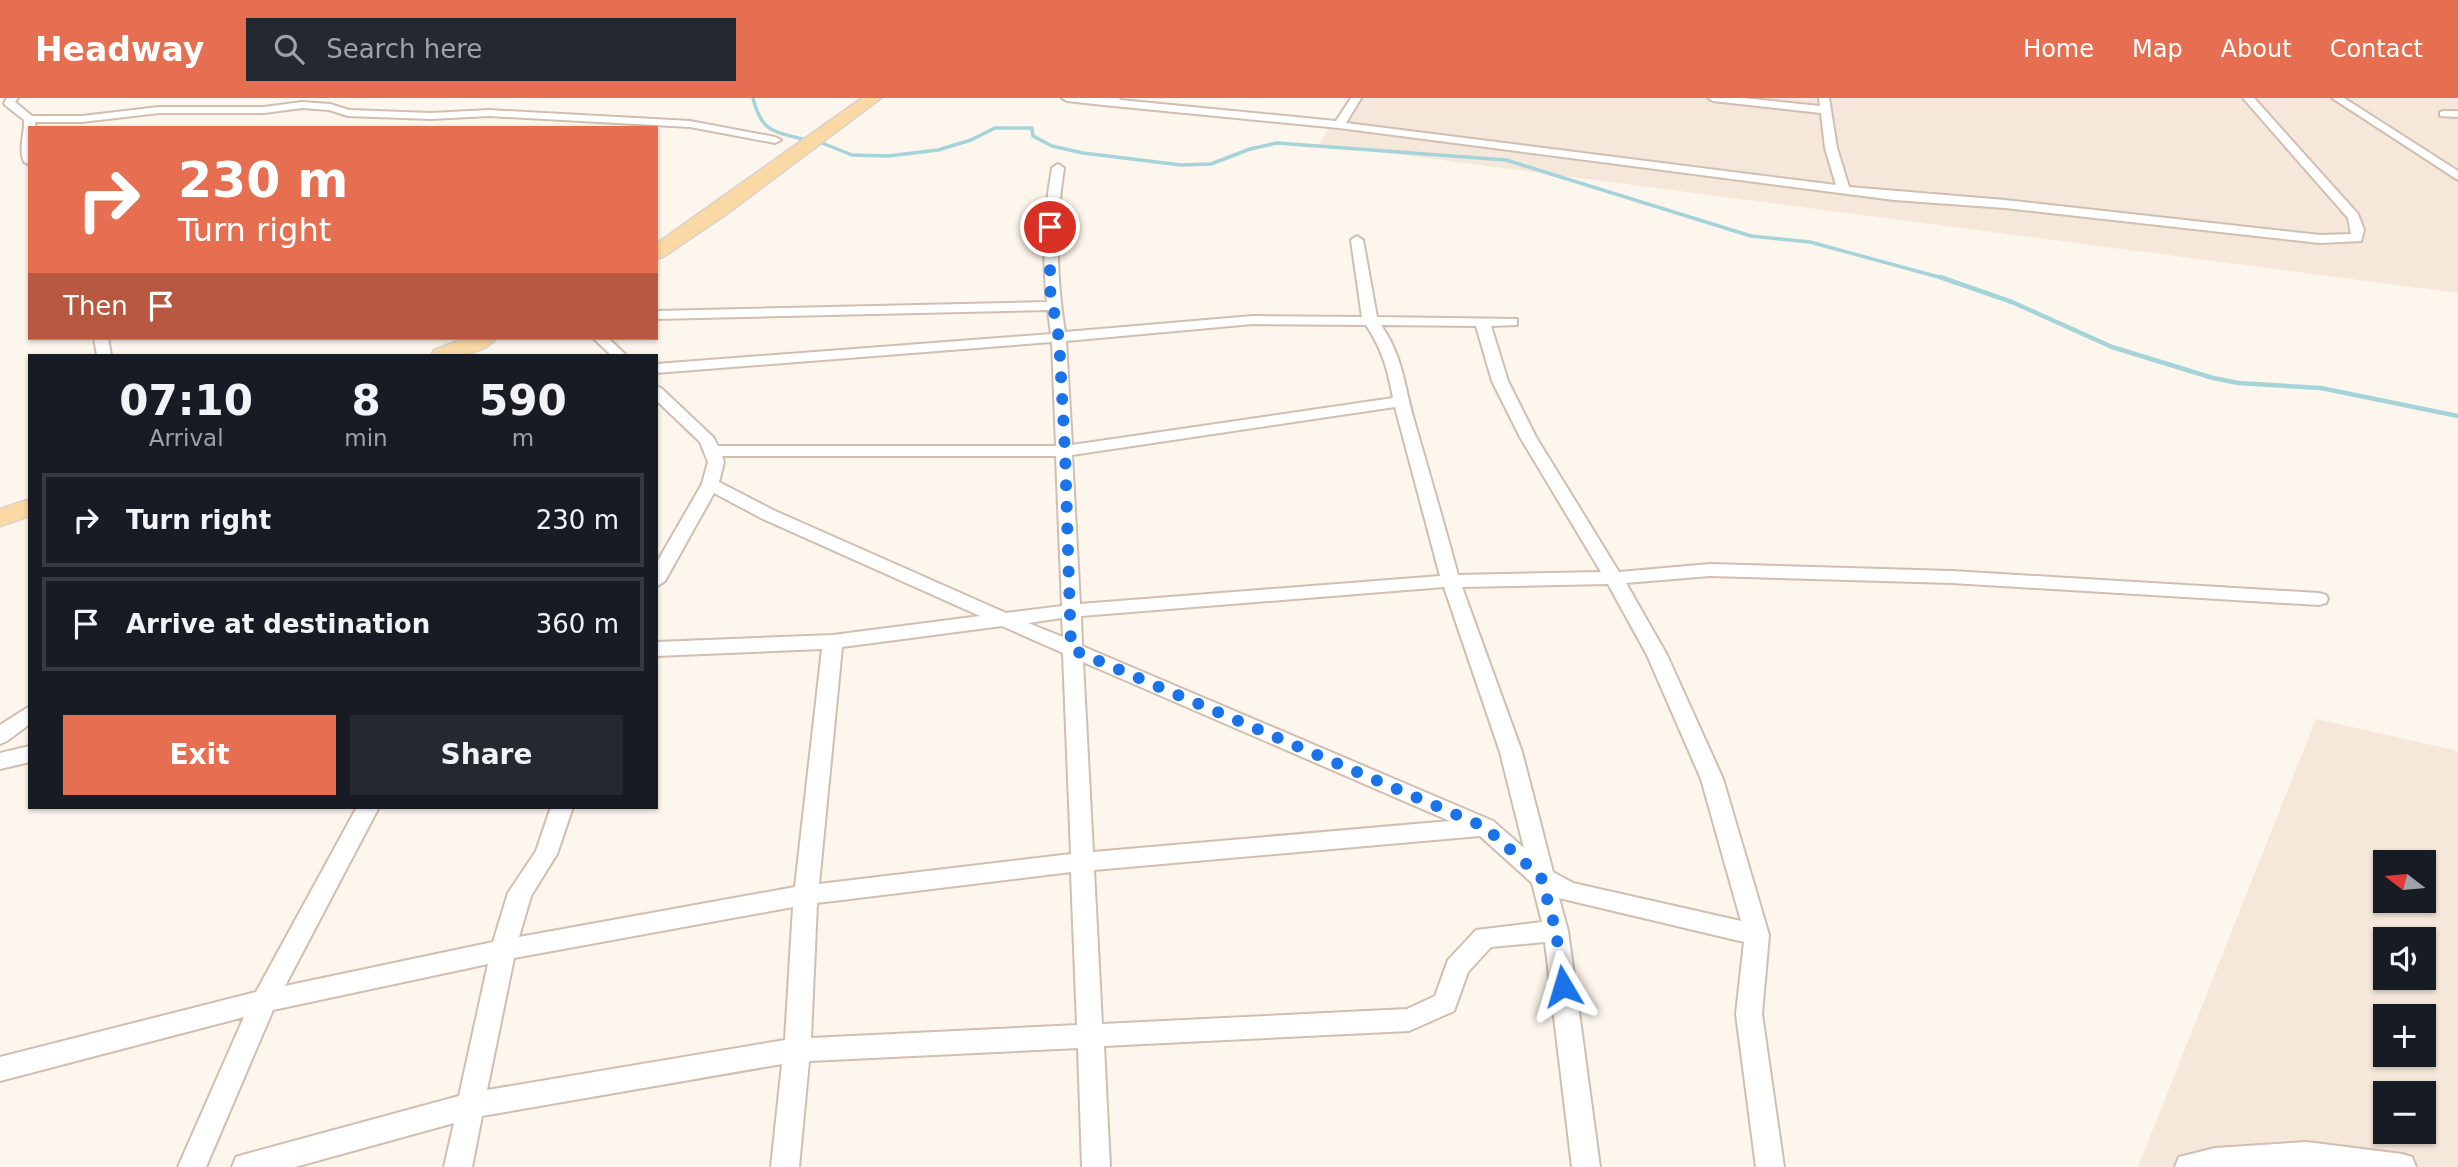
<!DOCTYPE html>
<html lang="en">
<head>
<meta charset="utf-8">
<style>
  body { margin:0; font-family:"DejaVu Sans",sans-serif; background:#242831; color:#f1f3f6; height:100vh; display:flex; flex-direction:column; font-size:26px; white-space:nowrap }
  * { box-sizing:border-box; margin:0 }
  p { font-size:23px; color:#9ea1a6 }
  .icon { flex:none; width:38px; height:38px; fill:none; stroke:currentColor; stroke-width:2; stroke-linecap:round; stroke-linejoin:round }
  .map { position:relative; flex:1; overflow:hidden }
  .side { position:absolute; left:28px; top:256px; width:630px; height:455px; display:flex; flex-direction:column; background:#171b24; border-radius:0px; box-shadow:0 2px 5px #0004 }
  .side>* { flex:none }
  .hud { position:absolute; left:28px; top:28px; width:630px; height:214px; border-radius:0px; box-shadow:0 2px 5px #0004; background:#e76f51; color:#fff; overflow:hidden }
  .needle { width:46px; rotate:286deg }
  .buttons { position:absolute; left:2373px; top:752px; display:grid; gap:14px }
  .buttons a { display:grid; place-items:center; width:63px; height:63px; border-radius:0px; background:#171b24; box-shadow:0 2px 5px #0004; font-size:35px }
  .pin { position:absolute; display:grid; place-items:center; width:60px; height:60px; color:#fff; margin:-30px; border:4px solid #fff; border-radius:50%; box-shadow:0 2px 7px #0007 }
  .me { position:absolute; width:77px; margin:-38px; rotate:353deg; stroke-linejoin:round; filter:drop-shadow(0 0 5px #0008) }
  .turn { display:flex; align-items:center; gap:24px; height:147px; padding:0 35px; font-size:32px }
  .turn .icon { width:91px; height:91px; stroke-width:2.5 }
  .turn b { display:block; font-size:49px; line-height:60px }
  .then { display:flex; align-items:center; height:66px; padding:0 35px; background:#0003; gap:14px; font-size:26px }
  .eta { display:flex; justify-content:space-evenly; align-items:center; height:119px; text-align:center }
  .eta b { font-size:42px; font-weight:600; line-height:49px }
  .cta { display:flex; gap:14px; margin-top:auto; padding:14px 35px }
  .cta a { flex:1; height:80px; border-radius:0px; background:#e76f51; color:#fff; font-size:28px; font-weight:600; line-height:80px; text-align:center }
  .cta a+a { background:#242831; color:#f1f3f6 }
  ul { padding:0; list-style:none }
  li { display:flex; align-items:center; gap:21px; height:94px; margin:0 14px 10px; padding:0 21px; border:4px solid #363941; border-radius:0px }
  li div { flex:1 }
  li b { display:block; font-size:26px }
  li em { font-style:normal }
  header { display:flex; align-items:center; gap:42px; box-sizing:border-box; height:98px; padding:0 35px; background:#e76f51; color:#fff }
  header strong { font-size:33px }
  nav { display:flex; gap:38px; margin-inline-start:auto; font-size:24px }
  .search { width:490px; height:63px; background:#242831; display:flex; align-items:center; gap:18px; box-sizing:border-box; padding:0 24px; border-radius:0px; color:#9ea1a6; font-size:26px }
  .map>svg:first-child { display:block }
  .residential { fill:#f5e8da; fill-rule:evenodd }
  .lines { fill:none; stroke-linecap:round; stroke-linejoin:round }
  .stream-far1 { stroke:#a5d3da; stroke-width:3.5 }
  .stream { stroke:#a5d3da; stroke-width:4.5 }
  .street-casing { stroke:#d1beb0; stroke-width:4 }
  .primary-casing { stroke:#dad1cd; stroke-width:3 }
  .street { fill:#fff; fill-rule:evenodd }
  .primary { fill:#fbd9a5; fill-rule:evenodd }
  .route { stroke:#1a73e8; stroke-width:12; stroke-dasharray:0 21.6 }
</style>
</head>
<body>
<header>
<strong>Headway</strong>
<div class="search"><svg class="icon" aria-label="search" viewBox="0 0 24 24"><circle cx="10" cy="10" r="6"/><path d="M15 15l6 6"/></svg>Search here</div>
<nav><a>Home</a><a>Map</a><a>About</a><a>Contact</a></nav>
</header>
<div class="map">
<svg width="2458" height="1069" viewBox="0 0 2458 1069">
  <rect width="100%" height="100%" fill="#fdf6ec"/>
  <g class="residential">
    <polygon points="1350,0 2458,0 2458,195 1319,46"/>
    <path d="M2316,621L2458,653V1069H2138ZM2385,765H2424V803H2385ZM2385,842H2424V880H2385ZM2385,919H2424V957H2385ZM2385,996H2424V1034H2385Z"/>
  </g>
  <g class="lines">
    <g class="stream-far1">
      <path d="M753,0C761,33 772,33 802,41"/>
      <polyline points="817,43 852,57 888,58 938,52 971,42 995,30 1032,30 1033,38 1052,48 1083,55 1181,67 1211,66 1250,51 1277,45 1506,62 1751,138 1810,144 1946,181"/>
    </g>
    <polyline class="stream" points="1940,179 2012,204 2112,249 2213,280 2238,285 2321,290 2458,318"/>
    <defs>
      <g id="street">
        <path d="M7,0H18L15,4L32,18H82L159,9H264L302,4L330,6L349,12L431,15L489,12L690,23L775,39L781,42L775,45L690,29L489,18L431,21L348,18L329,12L302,10L264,15H159L82,24H35L36,30H30V67L24,64C18,48 25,37 24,22L5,7L4,5Z"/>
        <polygon points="1062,0 1119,0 1120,2 1336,23 1351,0 1361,0 1346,25 1836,87 1825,50 1821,15 1713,3 1708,0 1743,0 1820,8 1819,0 1829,0 1837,50 1849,89 2005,102 2320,137 2351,136 2348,120 2243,0 2254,0 2358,116 2364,132 2361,143 2320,145 2005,110 1894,102 1339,30 1103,7 1067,3"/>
        <polygon points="2332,0 2344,0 2458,73 2458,82"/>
        <polygon points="2444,13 2458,13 2458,19 2440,18 2440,14"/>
        <path d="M1058,66L1064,70C1055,125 1056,179 1065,234L1253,218L1362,219L1351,142L1357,138L1363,142L1377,219L1517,221V227L1491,228L1508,283L1536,339L1619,474L1710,466L1952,473L2319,495L2326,497L2328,501L2326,505L2319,507L1952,485L1710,478L1626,485L1667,557L1723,681L1769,837L1762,916L1784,1069H1756L1736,916L1744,844L1559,800L1568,833L1600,1069H1572L1545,844L1491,849L1468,874L1454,913L1409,933L1104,948L1110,1069H1082L1078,950L809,963L799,1069H771L782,966L482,1018L472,1069H444L454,1025L295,1069H232L236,1059L246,1056L459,998L488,866L273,912L206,1069H178L244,919L0,983V959L256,894L357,709H379L285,888L493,844L508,795L536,753L551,709H573L557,756L531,798L519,839L795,789L822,551L656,558V544L833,537L980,518L761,420L714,395L665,483L656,489V466L702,386L708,364L700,344L656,302V288L661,290L713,339L718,348H1056L1052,244L656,275V266L1051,236L1048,212L656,221V213L1047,204C1042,159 1044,115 1052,70ZM1253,226L1366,227C1382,251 1388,272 1393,300L1072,347L1066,243ZM1381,227L1476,228L1492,283L1520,339L1601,474L1458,477C1444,425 1429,374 1414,322C1404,287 1403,259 1381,227ZM1395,309L1440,478L1080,506L1072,357ZM722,358H1056L1062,508L1006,515L773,412L719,384L724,364ZM1608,486L1647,557L1701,681L1741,823L1573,785L1553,774L1522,654L1462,489ZM1444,489L1500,654L1524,750L1493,723L1082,548L1081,518ZM1062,520L1063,539L1028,525ZM1002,528L1063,555L1071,756L819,786L842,549ZM1083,564L1450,723L1093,754ZM1480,738L1532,785L1542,824L1476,832L1448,862L1435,898L1407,911L1102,926L1094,772ZM1071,774L1077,927L811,940L817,805ZM793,809L785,942L487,992L514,860Z"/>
        <polygon points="94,240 108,240 111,257 97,257"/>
        <polygon points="593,240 608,240 626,257 611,257"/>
        <polygon points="30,608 30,626 7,643 0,646 0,627"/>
        <polygon points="30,648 30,664 0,671 0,655"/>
        <polygon points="2307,1044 2402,1056 2412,1059 2416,1069 2175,1069 2179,1059 2215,1050"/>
      </g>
      <g id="primary">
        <polygon points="862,0 881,0 728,115 663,159 656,161 656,146"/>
        <path d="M466,240H496C483,258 450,258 431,257L434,252Z"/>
        <polygon points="30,401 30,418 0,428 0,411"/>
      </g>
    </defs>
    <use href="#street" class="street-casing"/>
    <use href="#primary" class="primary-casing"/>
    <use href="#street" class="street"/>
    <use href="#primary" class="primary"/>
  </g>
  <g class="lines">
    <polyline class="route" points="1050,129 1050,192 1059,241 1065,353 1071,551 1485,729 1541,779 1556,833 1563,888"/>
  </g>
</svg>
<div class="buttons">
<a><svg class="needle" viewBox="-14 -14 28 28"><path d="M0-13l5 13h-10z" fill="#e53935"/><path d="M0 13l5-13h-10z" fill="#9ea1a6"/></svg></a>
<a><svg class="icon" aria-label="sound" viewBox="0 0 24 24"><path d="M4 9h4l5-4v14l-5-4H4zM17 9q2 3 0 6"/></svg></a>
<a>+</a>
<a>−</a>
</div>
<div class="pin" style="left:1050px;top:129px;background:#d93025"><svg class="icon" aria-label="arrive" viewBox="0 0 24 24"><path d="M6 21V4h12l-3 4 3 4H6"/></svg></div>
<svg class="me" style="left:1563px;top:888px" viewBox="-20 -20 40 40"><path d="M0-17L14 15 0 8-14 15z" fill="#1a73e8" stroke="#fff" stroke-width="4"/></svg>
<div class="hud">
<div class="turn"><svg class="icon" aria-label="right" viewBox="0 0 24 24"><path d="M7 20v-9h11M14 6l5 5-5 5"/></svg><div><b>230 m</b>Turn right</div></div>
<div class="then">Then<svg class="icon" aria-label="arrive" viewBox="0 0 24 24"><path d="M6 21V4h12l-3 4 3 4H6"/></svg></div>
</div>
<section class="side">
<div class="eta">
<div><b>07:10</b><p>Arrival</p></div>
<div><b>8</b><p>min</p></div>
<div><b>590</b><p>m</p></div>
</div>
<ul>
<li><svg class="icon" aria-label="right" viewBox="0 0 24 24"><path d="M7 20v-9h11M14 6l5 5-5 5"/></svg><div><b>Turn right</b></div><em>230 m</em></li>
<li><svg class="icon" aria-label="arrive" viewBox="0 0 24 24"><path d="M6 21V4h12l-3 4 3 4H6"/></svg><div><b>Arrive at destination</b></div><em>360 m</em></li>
</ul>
<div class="cta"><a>Exit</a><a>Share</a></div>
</section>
</div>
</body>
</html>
